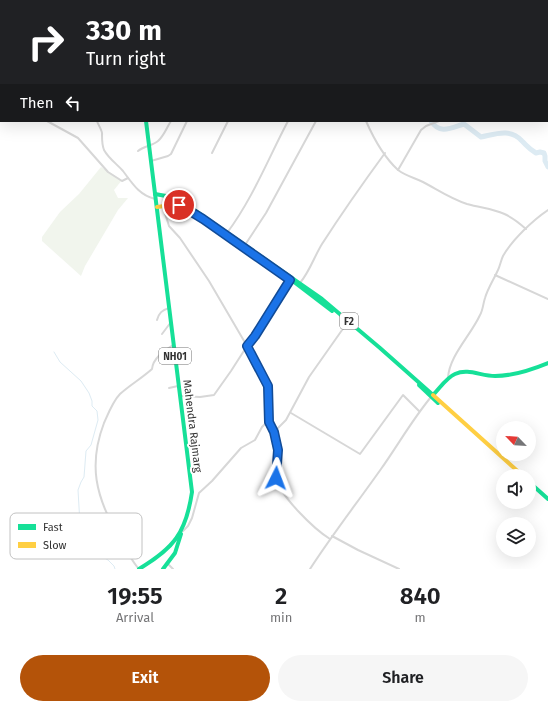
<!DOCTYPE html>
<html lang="en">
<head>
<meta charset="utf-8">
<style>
  body { margin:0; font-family:"Fira Sans",sans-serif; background:#f6f6f6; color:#202124; height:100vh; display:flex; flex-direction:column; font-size:15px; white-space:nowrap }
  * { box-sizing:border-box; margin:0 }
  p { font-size:13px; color:#757577 }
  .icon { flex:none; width:22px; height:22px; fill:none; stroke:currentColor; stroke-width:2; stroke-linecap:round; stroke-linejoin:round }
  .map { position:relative; height:569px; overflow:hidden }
  .panel { display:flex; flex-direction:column; background:#fff; flex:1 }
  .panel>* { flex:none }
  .top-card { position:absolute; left:0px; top:0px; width:548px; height:122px; box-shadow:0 4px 16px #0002; background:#202124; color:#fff; overflow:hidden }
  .needle { width:26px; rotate:295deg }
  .buttons { position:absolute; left:496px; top:421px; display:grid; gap:8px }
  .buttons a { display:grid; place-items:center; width:40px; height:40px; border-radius:50%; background:#fff; box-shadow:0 4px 16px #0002; font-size:20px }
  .pin { position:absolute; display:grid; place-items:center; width:34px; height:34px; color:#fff; margin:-17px; border:2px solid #fff; border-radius:50%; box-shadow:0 1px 4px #0007 }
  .me { position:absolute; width:44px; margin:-22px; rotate:3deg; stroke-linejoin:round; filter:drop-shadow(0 0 3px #0008) }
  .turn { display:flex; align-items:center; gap:14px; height:84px; padding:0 20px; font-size:18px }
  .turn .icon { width:52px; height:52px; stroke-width:2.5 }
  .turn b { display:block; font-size:28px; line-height:34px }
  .then { display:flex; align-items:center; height:38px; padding:0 20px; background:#0003; gap:8px; font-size:15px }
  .eta { display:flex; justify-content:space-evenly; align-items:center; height:68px; text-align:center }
  .eta b { font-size:24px; font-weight:600; line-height:28px }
  .cta { display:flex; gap:8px; margin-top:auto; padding:8px 20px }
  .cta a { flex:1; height:46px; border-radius:24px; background:#b45309; color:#fff; font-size:16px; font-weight:600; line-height:46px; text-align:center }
  .cta a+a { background:#f6f6f6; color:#202124 }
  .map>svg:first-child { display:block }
  .green { fill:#f1f5ed }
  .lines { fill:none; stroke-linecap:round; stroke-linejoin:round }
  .stream { stroke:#ddebf3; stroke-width:1 }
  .river { stroke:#ddebf3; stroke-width:5 }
  .street { stroke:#d7d7d7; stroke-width:2 }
  .fast { stroke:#16e098; stroke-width:4 }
  .slow { stroke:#ffcf43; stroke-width:4 }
  .route-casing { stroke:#114b97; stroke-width:10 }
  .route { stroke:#1a73e8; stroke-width:7 }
  .labels { text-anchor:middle; stroke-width:4; stroke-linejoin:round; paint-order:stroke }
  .shield { fill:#fff; stroke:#707070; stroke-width:1 }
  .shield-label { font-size:10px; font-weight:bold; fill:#333 }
  .street-label { font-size:11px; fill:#333; stroke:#fff }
  .key { fill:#fff; stroke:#c2c2c2; stroke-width:1 }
  .key-label { font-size:11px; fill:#333 }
</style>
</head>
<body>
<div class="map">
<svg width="548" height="569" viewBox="0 0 548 569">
  <rect width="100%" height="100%" fill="#fff"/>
  <polygon class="green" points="101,167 122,180 114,190 118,198 128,198 118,210 85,266 81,276 42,241 42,237 60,212 79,194"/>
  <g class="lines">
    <polyline class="stream" points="54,352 60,362 81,381 89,393 92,401 92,406 97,411 98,420 91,445 86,451 84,477 81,482 78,490 80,524 86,535 97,547 101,556 108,560 114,566 115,569"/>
    <g class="river">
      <polyline points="526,0 527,1"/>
      <polyline points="328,1 329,0"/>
      <polyline points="409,1 410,0"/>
      <path d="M431,121C440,135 451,128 464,124L481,137C496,134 510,128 522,141C528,147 529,149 536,153L540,152L544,153L545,156V161L548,167"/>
    </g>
    <g class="street">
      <polyline points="2,0 3,1"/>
      <polyline points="117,0 119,1"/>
      <polyline points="253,0 254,1"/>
      <polyline points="315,0 315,1"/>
      <polyline points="82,1 82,0"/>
      <polyline points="163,1 164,0"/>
      <polyline points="175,1 176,0"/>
      <polyline points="264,1 264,0"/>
      <polyline points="280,1 281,0"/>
      <polyline points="338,1 338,0"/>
      <polyline points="490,1 495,0"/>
      <polyline points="0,69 1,70"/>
      <polyline points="547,91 548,91"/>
      <polyline points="47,121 78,138 108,172 122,181 128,178"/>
      <path d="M97,121C98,125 103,131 102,135C102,141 102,145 104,150C109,159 117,164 123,171C132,183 139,195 155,199"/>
      <path d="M366,121C373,137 385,158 398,170C406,176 415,178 423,182C438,190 451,199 467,204C494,211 504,209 526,229"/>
      <path d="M138,151C144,146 152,146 158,141C164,136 167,127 171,121"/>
      <polyline points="212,153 228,121"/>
      <polyline points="151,161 168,156 171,154 187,121"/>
      <polyline points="398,170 421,130 426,126 439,121"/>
      <polyline points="163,207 169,226 180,238 209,281 247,346 255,336 290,280"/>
      <path d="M227,233C253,198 268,159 288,121"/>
      <polyline points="245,245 266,213 316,121"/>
      <polyline points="495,275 548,299"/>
      <path d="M300,283C310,271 314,257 322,244C342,213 363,183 385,153"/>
      <path d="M157,320C159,313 162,310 169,308"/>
      <polyline points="162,334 171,322"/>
      <path d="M448,378C449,356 471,335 480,315C483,310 483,304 485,298C488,288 494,279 498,270C500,266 501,260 503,256C512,240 533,220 548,210"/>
      <polyline points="169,388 178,386"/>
      <polyline points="180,396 200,397 214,395 231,371 247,346 268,385 268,417 274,432 286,420 309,377 347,323"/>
      <polyline points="291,413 360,454 403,395 419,411"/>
      <path d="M274,432C275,438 277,444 278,450C278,459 274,468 276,478C280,496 314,529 330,539"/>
      <polyline points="183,531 188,526 192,518 199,493 212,481 241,448 255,440 262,427 266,423 269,422"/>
      <polyline points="332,536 358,550 399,569"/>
      <polyline points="168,564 173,569"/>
      <path d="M138,568C130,558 124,546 117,534C96,496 88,465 104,423C108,414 113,401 120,394C130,385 142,378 152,369C153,358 164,351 173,345"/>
      <path d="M310,569C332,535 357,503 381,469C398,445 412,420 431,397"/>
    </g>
    <g class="fast">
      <polyline points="133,0 133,1"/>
      <polyline points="155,194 166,196 187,205 322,299 380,348 433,395"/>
      <polyline points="294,282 332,311"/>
      <polyline points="419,385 438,403"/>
      <path d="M433,395C440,388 446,378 455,374C468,368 481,376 495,376C513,376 531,370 548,363"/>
      <polyline points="529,482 548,499"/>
      <path d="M139,569C174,548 186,533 192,492L146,121"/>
      <polyline points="163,569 175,553 181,534"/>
    </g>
    <g class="slow">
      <polyline points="157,207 172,205 185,208 243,247"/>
      <polyline points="433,395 523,476"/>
    </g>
  </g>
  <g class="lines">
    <defs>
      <polyline id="route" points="179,205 185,208 203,219 290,280 255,336 247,346 268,386 269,422 274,432 278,450 276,478"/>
    </defs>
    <use href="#route" class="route-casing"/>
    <use href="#route" class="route"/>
  </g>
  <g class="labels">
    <g class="shield">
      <rect x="340" y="313" width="18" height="16" rx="3"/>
      <rect x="159" y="348" width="32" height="16" rx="3"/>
    </g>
    <g class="shield-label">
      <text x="349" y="325">F2</text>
      <text x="175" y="360">NH01</text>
    </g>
    <g class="street-label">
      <text transform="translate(193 426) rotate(83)" y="4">Mahendra Rajmarg</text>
    </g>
  </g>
  <rect x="10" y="513" width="132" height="46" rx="6" class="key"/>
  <rect x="18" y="524" width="18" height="6" fill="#16e098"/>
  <rect x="18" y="542" width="18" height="6" fill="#ffcf43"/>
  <g class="key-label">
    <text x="43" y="531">Fast</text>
    <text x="43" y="549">Slow</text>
  </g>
</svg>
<div class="buttons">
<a><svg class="needle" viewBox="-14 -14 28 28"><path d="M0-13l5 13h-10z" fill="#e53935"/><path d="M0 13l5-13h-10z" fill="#757577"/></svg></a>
<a><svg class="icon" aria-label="sound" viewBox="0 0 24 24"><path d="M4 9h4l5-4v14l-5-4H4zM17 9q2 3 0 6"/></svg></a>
<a><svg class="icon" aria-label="layers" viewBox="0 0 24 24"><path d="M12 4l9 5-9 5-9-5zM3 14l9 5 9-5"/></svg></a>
</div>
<div class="pin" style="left:179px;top:205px;background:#d93025"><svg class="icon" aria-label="arrive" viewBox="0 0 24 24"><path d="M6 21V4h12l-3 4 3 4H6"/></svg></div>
<svg class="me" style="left:276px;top:478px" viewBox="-20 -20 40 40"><path d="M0-17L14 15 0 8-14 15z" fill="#1a73e8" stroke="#fff" stroke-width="4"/></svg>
<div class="top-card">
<div class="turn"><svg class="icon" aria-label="right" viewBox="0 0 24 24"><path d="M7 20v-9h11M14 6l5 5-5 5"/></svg><div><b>330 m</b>Turn right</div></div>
<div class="then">Then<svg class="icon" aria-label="left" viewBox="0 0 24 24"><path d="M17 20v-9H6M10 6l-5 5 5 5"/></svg></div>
</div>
</div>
<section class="panel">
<div class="eta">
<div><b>19:55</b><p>Arrival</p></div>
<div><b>2</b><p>min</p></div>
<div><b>840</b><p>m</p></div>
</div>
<div class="cta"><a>Exit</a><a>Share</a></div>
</section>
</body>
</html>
